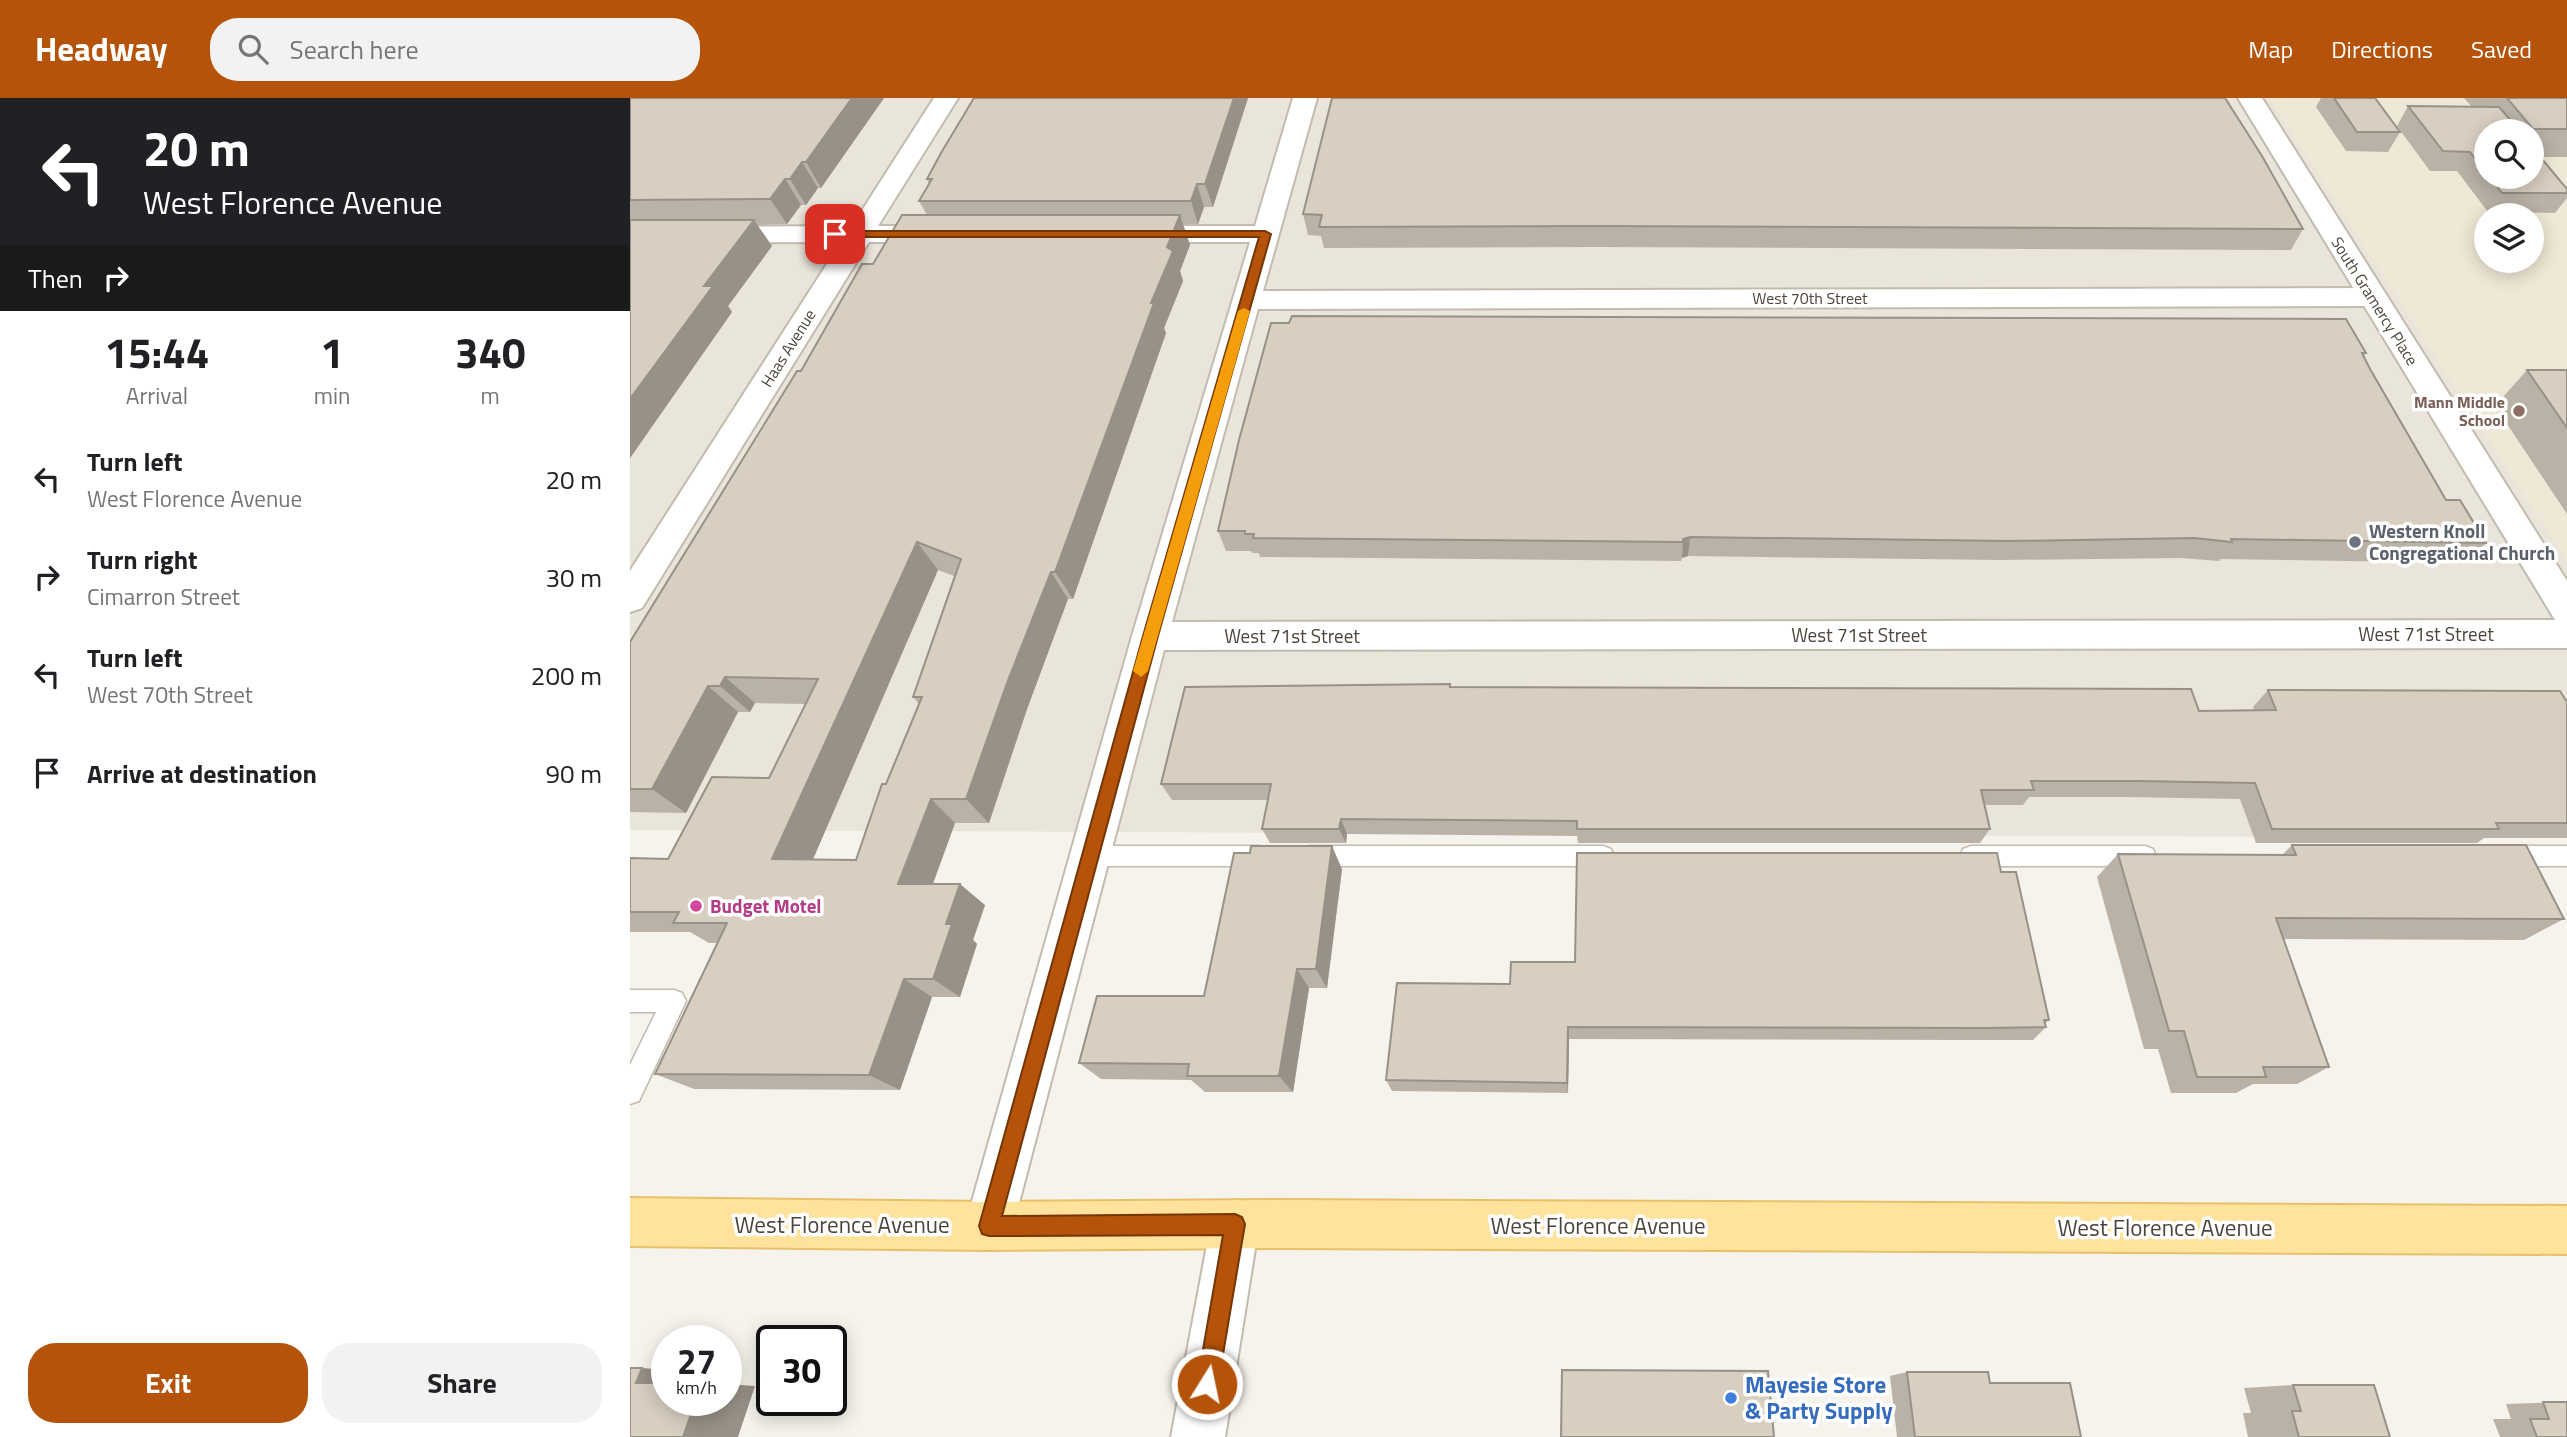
<!DOCTYPE html>
<html lang="en">
<head>
<meta charset="utf-8">
<style>
  body { margin:0; font-family:"Titillium Web",sans-serif; background:#f2f2f2; color:#202124; height:100vh; display:flex; flex-direction:column; font-size:26px; white-space:nowrap }
  * { box-sizing:border-box; margin:0 }
  p { font-size:23px; color:#757577 }
  .icon { flex:none; width:38px; height:38px; fill:none; stroke:currentColor; stroke-width:2; stroke-linecap:round; stroke-linejoin:round }
  .map { position:relative; flex:1; overflow:hidden }
  .side { display:flex; flex-direction:column; background:#fff; width:630px }
  .side>* { flex:none }
  .banner { background:#202124; color:#fff; overflow:hidden }
  .controls { position:absolute; left:1844px; top:21px; display:grid; gap:14px }
  .controls a { display:grid; place-items:center; width:70px; height:70px; border-radius:50%; background:#fff; box-shadow:0 4px 18px #0003; font-size:35px }
  .speed { position:absolute; left:21px; top:1227px; display:flex; gap:14px; font-size:35px; font-weight:700; text-align:center }
  .speed>* { display:grid; place-content:center; width:91px; height:91px; border-radius:50%; background:#fff; box-shadow:0 4px 18px #0003; line-height:1 }
  .speed small { font-size:18px; font-weight:400 }
  .speed .limit { border:4px solid #111; border-radius:10px; background:#fff; color:#111 }
  .pin { position:absolute; display:grid; place-items:center; width:60px; height:60px; color:#fff; margin:-30px; border-radius:14px; box-shadow:0 4px 10px #0006 }
  .me { position:absolute; width:77px; margin:-38px; rotate:10deg; stroke-linejoin:round; filter:drop-shadow(0 0 5px #0008) }
  .turn { display:flex; align-items:center; gap:24px; height:147px; padding:0 28px; font-size:32px }
  .turn .icon { width:91px; height:91px; stroke-width:2.5 }
  .turn b { display:block; font-size:49px; line-height:60px }
  .then { display:flex; align-items:center; height:66px; padding:0 28px; background:#0003; gap:14px; font-size:26px }
  .eta { display:flex; justify-content:space-evenly; align-items:center; height:119px; text-align:center }
  .eta b { font-size:42px; font-weight:700; line-height:49px }
  .cta { display:flex; gap:14px; margin-top:auto; padding:14px 28px }
  .cta a { flex:1; height:80px; border-radius:28px; background:#b45309; color:#fff; font-size:28px; font-weight:700; line-height:80px; text-align:center }
  .cta a+a { background:#f2f2f2; color:#202124 }
  ul { padding:0; list-style:none }
  li { display:flex; align-items:center; gap:21px; height:98px; padding:0 28px }
  li div { flex:1 }
  li b { display:block; font-size:26px }
  li em { font-style:normal }
  header { display:flex; align-items:center; gap:42px; box-sizing:border-box; height:98px; padding:0 35px; background:#b45309; color:#fff }
  header strong { font-size:33px }
  nav { display:flex; gap:38px; margin-inline-start:auto; font-size:24px }
  .search { width:490px; height:63px; background:#f2f2f2; display:flex; align-items:center; gap:18px; box-sizing:border-box; padding:0 24px; border-radius:28px; color:#757577; font-size:26px }
  main { display:flex; flex:1; min-height:0 }
  .map>svg:first-child { display:block }
  .residential { fill:#eae5da; fill-rule:evenodd }
  .education { fill:#efe8d6; fill-rule:evenodd }
  .lines { fill:none; stroke-linecap:round; stroke-linejoin:round }
  .service-casing { stroke:#c2bbae; stroke-width:3 }
  .minor-casing { stroke:#c2bbae; stroke-width:4 }
  .tertiary-casing { stroke:#c2bbae; stroke-width:4 }
  .primary-casing { stroke:#e6c16a; stroke-width:4 }
  .service { fill:#fff; fill-rule:evenodd }
  .minor { fill:#fff; fill-rule:evenodd }
  .tertiary { fill:#fff; fill-rule:evenodd }
  .primary { fill:#ffe39c; fill-rule:evenodd }
  .wall { fill:#bab2a6; fill-rule:evenodd }
  .shaded-wall { fill:#979187 }
  .building { fill:#d8cfc1; stroke:#979187; stroke-width:2; fill-rule:evenodd }
  .route { fill:#b45309; stroke:#753606; stroke-width:2 }
  .slow { fill:#f59e0b }
  .education-dot { fill:#8d6e63; stroke:#fff; stroke-width:2.5 }
  .worship-dot { fill:#6b7280; stroke:#fff; stroke-width:2.5 }
  .hotel-dot { fill:#d1479c; stroke:#fff; stroke-width:2.5 }
  .shop-dot { fill:#3f7fe0; stroke:#fff; stroke-width:2.5 }
  .labels { text-anchor:middle; stroke-width:7; stroke-linejoin:round; paint-order:stroke }
  .far-street-label { font-size:16px; fill:#4b4439; stroke:#fff }
  .far-education-label { font-size:16px; font-weight:bold; fill:#785e54; stroke:#fff; text-anchor:end }
  .worship-label { font-size:19px; font-weight:bold; fill:#5b616d; stroke:#fff; text-anchor:start }
  .street-label { font-size:19px; fill:#4b4439; stroke:#fff }
  .hotel-label { font-size:19px; font-weight:bold; fill:#b23c85; stroke:#fff; text-anchor:start }
  .near-street-label { font-size:23px; fill:#4b4439; stroke:#fff }
  .near-shop-label { font-size:23px; font-weight:bold; fill:#366cbe; stroke:#fff; text-anchor:start }
</style>
</head>
<body>
<header>
<strong>Headway</strong>
<div class="search"><svg class="icon" aria-label="search" viewBox="0 0 24 24"><circle cx="10" cy="10" r="6"/><path d="M15 15l6 6"/></svg>Search here</div>
<nav><a>Map</a><a>Directions</a><a>Saved</a></nav>
</header>
<main>
<section class="side">
<div class="banner">
<div class="turn"><svg class="icon" aria-label="left" viewBox="0 0 24 24"><path d="M17 20v-9H6M10 6l-5 5 5 5"/></svg><div><b>20 m</b>West Florence Avenue</div></div>
<div class="then">Then<svg class="icon" aria-label="right" viewBox="0 0 24 24"><path d="M7 20v-9h11M14 6l5 5-5 5"/></svg></div>
</div>
<div class="eta">
<div><b>15:44</b><p>Arrival</p></div>
<div><b>1</b><p>min</p></div>
<div><b>340</b><p>m</p></div>
</div>
<ul>
<li><svg class="icon" aria-label="left" viewBox="0 0 24 24"><path d="M17 20v-9H6M10 6l-5 5 5 5"/></svg><div><b>Turn left</b><p>West Florence Avenue</p></div><em>20 m</em></li>
<li><svg class="icon" aria-label="right" viewBox="0 0 24 24"><path d="M7 20v-9h11M14 6l5 5-5 5"/></svg><div><b>Turn right</b><p>Cimarron Street</p></div><em>30 m</em></li>
<li><svg class="icon" aria-label="left" viewBox="0 0 24 24"><path d="M17 20v-9H6M10 6l-5 5 5 5"/></svg><div><b>Turn left</b><p>West 70th Street</p></div><em>200 m</em></li>
<li><svg class="icon" aria-label="arrive" viewBox="0 0 24 24"><path d="M6 21V4h12l-3 4 3 4H6"/></svg><div><b>Arrive at destination</b></div><em>90 m</em></li>
</ul>
<div class="cta"><a>Exit</a><a>Share</a></div>
</section>
<div class="map">
<svg width="1937" height="1339" viewBox="0 0 1937 1339">
  <rect width="100%" height="100%" fill="#f6f3ec"/>
  <path class="residential" d="M0,0H1937V740L0,732ZM1857,33H1902V79H1857ZM1857,117H1902V163H1857Z"/>
  <path class="education" d="M1639,0H1937V464ZM1857,33H1902V79H1857ZM1857,117H1902V163H1857Z"/>
  <g class="lines">
    <defs>
      <g id="service">
        <polygon points="460,748 630,748 638,751 641,758 638,765 630,768 460,768 452,765 449,758 452,751"/>
        <polygon points="679,748 973,748 981,751 984,758 981,765 973,768 679,768 671,765 668,758 671,751"/>
        <polygon points="1341,748 1515,748 1523,751 1526,758 1523,765 1515,768 1341,768 1333,765 1330,758 1333,751"/>
        <polygon points="1873,748 1937,748 1937,768 1873,768 1865,765 1862,758 1865,751"/>
        <polygon points="0,892 44,892 52,895 56,903 9,1003 0,1006 0,967 26,914 0,914"/>
      </g>
      <g id="minor">
        <polygon points="304,0 328,0 248,128 315,128 324,130 328,136 324,142 315,144 239,144 12,510 0,514 0,473 211,144 0,145 0,129 222,128"/>
        <polygon points="663,0 687,0 633,193 1743,190 1753,193 1757,199 1753,205 1743,208 628,211 542,524 1937,522 1937,550 534,552 383,1128 376,1145 359,1152 342,1145 335,1128 502,538 620,144 505,144 496,142 492,136 496,130 505,128 625,128"/>
        <polygon points="605,1102 622,1109 629,1126 595,1339 541,1339 581,1126 588,1109"/>
      </g>
      <polygon id="tertiary" points="1608,0 1632,0 1937,483 1937,525 1925,522"/>
      <polygon id="primary" points="0,1100 359,1104 652,1102 1937,1108 1937,1156 652,1150 359,1152 0,1148"/>
    </defs>
    <use href="#service" class="service-casing"/>
    <use href="#minor" class="minor-casing"/>
    <use href="#tertiary" class="tertiary-casing"/>
    <use href="#primary" class="primary-casing"/>
    <use href="#service" class="service"/>
    <use href="#minor" class="minor"/>
    <use href="#tertiary" class="tertiary"/>
    <use href="#primary" class="primary"/>
  </g>
  <g class="wall">
    <polygon points="0,0 254,0 191,90 188,90 176,107 171,107 157,126 127,127 142,148 98,208 102,214 0,360"/>
    <path d="M344,0H618L583,109H574L568,126H553L560,147L550,173L553,183L534,230L536,235L443,501H438L397,611L359,725H325L303,786L355,807L343,842L347,846L330,899H302L270,992L64,991L25,976L87,845H79L60,834H0V760L38,761L139,680L176,606L125,605L120,614H108L56,715L0,714V544L171,273L243,166L297,117L289,103L299,86L297,81ZM308,472L324,478L283,599L289,606L226,762L183,761Z"/>
    <polygon points="1691,0 1745,0 1770,34 1758,54 1716,53 1686,9"/>
    <path d="M1834,0H1937V59H1911L1937,91V100L1925,115L1858,114L1827,73H1800L1767,28L1778,8H1841ZM1857,33H1902V79H1857Z"/>
    <polygon points="673,116 1673,131 1661,152 966,149 694,150 691,138 678,137"/>
    <polygon points="1736,255 1734,258 1740,271 1816,402 1856,445 1837,465 1591,461 1589,463 1551,460 1370,462 1058,458 1052,460 1051,463 630,459 629,455 622,455 621,453 596,453 588,433"/>
    <polygon points="1897,272 1937,272 1937,416 1865,308"/>
    <polygon points="820,586 821,589 1569,613 1624,612 1623,609 1638,592 1937,604 1937,740 1854,740 1847,745 1626,745 1610,701 1496,699 1399,699 1393,707 1354,707 1360,731 1350,745 948,745 947,738 717,736 716,745 640,745 632,731 638,702 542,702 531,686"/>
    <polygon points="1662,747 1934,821 1894,842 1653,841 1699,969 1667,986 1623,986 1606,995 1541,995 1528,951 1514,951 1467,779 1488,756 1652,757"/>
    <polygon points="712,771 697,890 679,890 663,994 575,994 561,982 471,981 449,965 574,898"/>
    <polygon points="1371,774 1419,922 1415,926 1416,929 1403,942 1344,942 939,941 938,995 762,993 756,982 880,886 945,864"/>
    <polygon points="1277,1274 1360,1285 1451,1339 1267,1339 1260,1278"/>
    <polygon points="1663,1287 1760,1339 1618,1339 1613,1315 1621,1315 1614,1290"/>
    <polygon points="1937,1304 1937,1339 1870,1339 1863,1321 1881,1321 1876,1306"/>
  </g>
  <g class="shaded-wall">
    <polygon points="222,0 254,0 191,90 176,64"/>
    <polygon points="604,0 618,0 583,109 575,86"/>
    <polygon points="172,64 188,90 176,107 160,81"/>
    <polygon points="155,81 171,107 157,126 140,101"/>
    <polygon points="567,86 574,109 568,126 561,103"/>
    <polygon points="550,117 560,147 550,173 553,183 534,230 536,235 443,501 425,474 521,205 537,149"/>
    <polygon points="124,122 142,148 98,208 102,214 0,360 0,301 74,188"/>
    <polygon points="1060,439 1058,458 1052,460 1053,441"/>
    <polygon points="287,444 308,472 174,782 142,761"/>
    <polygon points="421,474 438,501 397,611 359,725 336,701 377,585"/>
    <polygon points="95,579 125,605 120,614 90,588"/>
    <polygon points="78,588 108,614 56,715 22,691"/>
    <polygon points="301,701 325,725 295,807 268,786"/>
    <polygon points="711,721 717,736 716,745 709,731"/>
    <polygon points="702,748 712,771 697,890 686,871"/>
    <polygon points="330,786 355,807 343,842 347,846 330,899 303,881 316,826"/>
    <polygon points="667,871 679,890 663,994 649,978"/>
    <polygon points="274,881 302,899 270,992 239,977"/>
    <polygon points="938,929 939,941 938,995 937,985"/>
    <polygon points="12,1270 37,1272 37,1287 6,1285"/>
    <polygon points="96,1286 125,1288 108,1339 53,1339 66,1302 96,1302"/>
  </g>
  <g class="building">
    <polygon points="0,0 222,0 176,64 172,64 160,81 155,81 140,101 0,102"/>
    <polygon points="344,0 604,0 575,86 567,86 561,103 289,103 302,81 297,81 311,55"/>
    <polygon points="702,0 1595,0 1632,58 1673,131 966,128 689,129 692,117 673,116"/>
    <polygon points="1704,0 1745,0 1770,34 1727,34"/>
    <polygon points="1877,0 1937,0 1937,31 1903,31"/>
    <polygon points="1778,8 1869,9 1890,33 1857,33 1857,75 1840,54 1813,53"/>
    <polygon points="1902,49 1937,91 1937,95 1872,95 1860,79 1902,79"/>
    <path d="M272,117H550L537,149L543,153L521,205H524L425,474H421L377,585L336,701H301L268,786H330L316,826H322L303,881H274L239,977L25,976L97,825H43L49,814H0V760L38,761L82,679L139,680L188,581L95,579L90,588H78L22,691H0V544L167,273H171L232,166H243ZM287,444L331,461L283,599H292L256,686H252L226,762L142,761Z"/>
    <polygon points="0,122 124,122 74,188 83,188 0,301"/>
    <polygon points="662,218 1716,221 1736,255 1732,255 1740,271 1816,402 1830,402 1856,445 1601,441 1602,444 1564,440 1379,443 1060,439 1053,441 1053,444 623,440 624,436 615,436 615,433 588,433 609,342 641,225 659,225"/>
    <polygon points="1897,272 1937,272 1937,330"/>
    <polygon points="820,586 820,589 1561,591 1569,613 1646,612 1638,592 1930,593 1937,604 1937,725 1866,725 1869,731 1642,731 1625,685 1508,683 1401,683 1404,692 1351,692 1360,731 947,731 947,723 711,721 709,731 632,731 641,686 531,686 555,589"/>
    <polygon points="1662,747 1896,747 1934,821 1646,820 1699,969 1633,969 1636,979 1567,979 1554,933 1539,933 1488,756 1666,757"/>
    <polygon points="621,748 702,748 686,871 667,871 649,978 557,978 559,966 449,965 467,898 574,898 604,755 620,755"/>
    <polygon points="947,755 1367,755 1371,774 1386,774 1419,922 1414,922 1416,929 1355,930 938,929 937,985 756,982 767,885 880,886 881,864 945,864"/>
    <polygon points="0,1270 12,1270 6,1285 37,1285 37,1302 66,1302 53,1339 0,1339"/>
    <polygon points="932,1272 1138,1273 1144,1339 931,1339"/>
    <polygon points="1277,1274 1358,1274 1360,1285 1440,1285 1451,1339 1285,1339"/>
    <polygon points="1663,1287 1744,1287 1760,1339 1669,1339 1662,1313 1671,1313"/>
    <polygon points="1913,1304 1937,1304 1937,1339 1907,1339 1900,1321 1919,1321"/>
  </g>
  <polygon class="route" points="635,133 641,136 528,538 372,1118 605,1116 612,1119 615,1126 588,1286 585,1294 577,1297 570,1294 567,1286 593,1137 359,1138 352,1136 349,1128 513,538 629,139 205,139 199,136 205,133"/>
  <polygon class="slow" points="614,210 620,213 518,573 511,579 503,573 608,213"/>
  <circle class="education-dot" cx="1889" cy="313" r="7"/>
  <circle class="worship-dot" cx="1725" cy="444" r="7"/>
  <circle class="hotel-dot" cx="66" cy="808" r="7"/>
  <circle class="shop-dot" cx="1101" cy="1300" r="7"/>
  <g class="labels">
    <g class="far-street-label">
      <text x="1180" y="206">West 70th Street</text>
      <text transform="translate(1745 203) rotate(58)" y="6">South Gramercy Place</text>
      <text transform="translate(158 250) rotate(-58)" y="6">Haas Avenue</text>
    </g>
    <g class="far-education-label">
      <text x="1875" y="310">Mann Middle<tspan x="1875" dy="18">School</tspan></text>
    </g>
    <g class="worship-label">
      <text x="1739" y="440">Western Knoll<tspan x="1739" dy="22">Congregational Church</tspan></text>
    </g>
    <g class="street-label">
      <text x="1796" y="543">West 71st Street</text>
      <text x="1229" y="544">West 71st Street</text>
      <text x="662" y="545">West 71st Street</text>
    </g>
    <g class="hotel-label">
      <text x="80" y="815">Budget Motel</text>
    </g>
    <g class="near-street-label">
      <text x="212" y="1135">West Florence Avenue</text>
      <text x="968" y="1136">West Florence Avenue</text>
      <text x="1535" y="1138">West Florence Avenue</text>
    </g>
    <g class="near-shop-label">
      <text x="1115" y="1295">Mayesie Store<tspan x="1115" dy="26">&amp; Party Supply</tspan></text>
    </g>
  </g>
</svg>
<div class="controls">
<a><svg class="icon" aria-label="search" viewBox="0 0 24 24"><circle cx="10" cy="10" r="6"/><path d="M15 15l6 6"/></svg></a>
<a><svg class="icon" aria-label="layers" viewBox="0 0 24 24"><path d="M12 4l9 5-9 5-9-5zM3 14l9 5 9-5"/></svg></a>
</div>
<div class="speed"><div>27<small>km/h</small></div><div class="limit">30</div></div>
<div class="pin" style="left:205px;top:136px;background:#d93025"><svg class="icon" aria-label="arrive" viewBox="0 0 24 24"><path d="M6 21V4h12l-3 4 3 4H6"/></svg></div>
<svg class="me" style="left:577px;top:1286px" viewBox="-20 -20 40 40"><circle r="17" fill="#b45309" stroke="#fff" stroke-width="3"/><path d="M0-11L8 9 0 5-8 9z" fill="#fff"/></svg>
</div>
</main>
</body>
</html>
